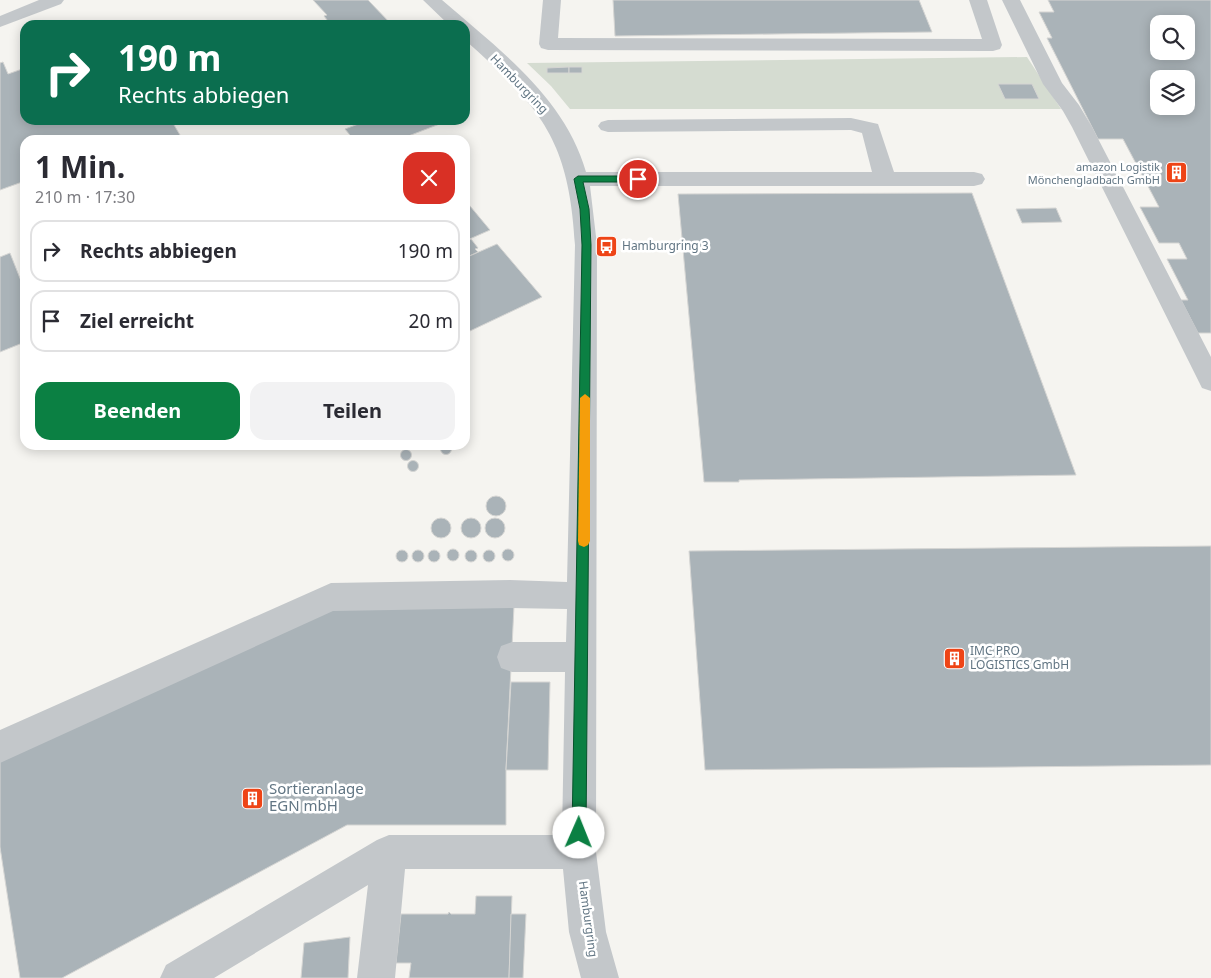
<!DOCTYPE html>
<html lang="de">
<head>
<meta charset="utf-8">
<style>
  body { margin:0; font-family:"Noto Sans",sans-serif; background:#f2f2f3; color:#2b2b33; height:100vh; display:flex; flex-direction:column; font-size:19px; white-space:nowrap }
  * { box-sizing:border-box; margin:0 }
  p { font-size:16px; color:#7c7c81 }
  .icon { flex:none; width:28px; height:28px; fill:none; stroke:currentColor; stroke-width:2; stroke-linecap:round; stroke-linejoin:round }
  .map { position:relative; flex:1; overflow:hidden }
  .sheet { position:absolute; left:20px; top:135px; width:450px; height:315px; display:flex; flex-direction:column; background:#fff; border-radius:15px; box-shadow:0 2px 12px #0003 }
  .sheet>* { flex:none }
  .hud { position:absolute; left:20px; top:20px; width:450px; height:105px; border-radius:15px; box-shadow:0 2px 12px #0003; background:#0b6e4f; color:#fff; overflow:hidden }
  .controls { position:absolute; left:1150px; top:15px; display:grid; gap:10px }
  .controls a { display:grid; place-items:center; width:45px; height:45px; border-radius:10px; background:#fff; box-shadow:0 2px 12px #0003; font-size:25px }
  .pin { position:absolute; display:grid; place-items:center; width:42px; height:42px; color:#fff; margin:-21px; border:2px solid #fff; border-radius:50%; box-shadow:0 1px 5px #0007 }
  .me { position:absolute; width:55px; margin:-28px; rotate:1deg; stroke-linejoin:round; filter:drop-shadow(0 0 4px #0008) }
  .turn { display:flex; align-items:center; gap:18px; height:105px; padding:0 15px; font-size:22px }
  .turn .icon { width:65px; height:65px; stroke-width:2.5 }
  .turn b { display:block; font-size:35px; line-height:42px }
  .round { display:grid; place-items:center; flex:none; width:52px; height:52px; border-radius:15px; background:#f2f2f3 }
  .summary { display:flex; align-items:center; justify-content:space-between; height:85px; padding:0 15px }
  h1 { font-size:30px; font-weight:700; line-height:38px }
  .button { display:flex; gap:10px; margin-top:auto; padding:10px 15px }
  .button a { flex:1; height:58px; border-radius:15px; background:#0b8043; color:#fff; font-size:20px; font-weight:700; line-height:58px; text-align:center }
  .button a+a { background:#f2f2f3; color:#2b2b33 }
  ul { padding:0; list-style:none }
  li { display:flex; align-items:center; gap:15px; height:62px; margin:0 10px 8px; padding:0 5px; border:2px solid #e1e1e2; border-radius:15px }
  li div { flex:1 }
  li b { display:block; font-size:19px }
  li em { font-style:normal }
  .map>svg:first-child { display:block }
  .green { fill:#d5dcd1 }
  .building { fill:#aab3b8; stroke:#d5d5d3; fill-rule:evenodd }
  .lines { fill:none; stroke-linecap:round; stroke-linejoin:round }
  .minor { fill:#c3c7ca; fill-rule:evenodd }
  .route { fill:#0b8043; stroke:#07532c }
  .slow { fill:#f59e0b }
  .labels { text-anchor:middle; stroke-width:5; stroke-linejoin:round; paint-order:stroke }
  .far-poi-label { font-size:11px; fill:#617583; stroke:#fff; text-anchor:end }
  .street-label { font-size:12px; fill:#617583; stroke:#fff }
  .poi-label { font-size:12px; fill:#617583; stroke:#fff; text-anchor:start }
  .near-poi-label { font-size:15px; fill:#617583; stroke:#fff; text-anchor:start }
</style>
</head>
<body>
<div class="map">
<svg width="1211" height="978" viewBox="0 0 1211 978">
  <rect width="100%" height="100%" fill="#f5f4f0"/>
  <polygon class="green" points="1027,57 1061,109 570,109 551,86 527,63"/>
  <g class="building">
    <polygon points="313,0 368,0 392,25 331,25 324,16 327,15"/>
    <polygon points="613,0 919,0 932,32 615,36"/>
    <path d="M1048,0H1211V333H1198L1181,300H1188L1167,259H1187L1179,243H1159L1140,207H1159L1123,139H1098L1047,38H1052L1039,12H1054ZM1159,24H1186V51H1159ZM1159,79H1186V106H1159Z"/>
    <polygon points="3,62 8,74 25,68 25,120 171,120 183,140 25,140 25,181 0,190 0,63"/>
    <polygon points="569,67 569,73 547,73 547,68"/>
    <rect x="569" y="67" width="13" height="6"/>
    <polygon points="998,84 1032,84 1039,99 1005,99"/>
    <polygon points="369,120 450,120 398,140 354,140 345,129"/>
    <polygon points="972,193 1076,475 739,480 739,482 704,482 678,194"/>
    <polygon points="465,200 490,230 465,241"/>
    <polygon points="1056,208 1062,222 1022,223 1016,209"/>
    <polygon points="471,239 478,248 475,249 478,252 465,258 465,241"/>
    <polygon points="497,244 542,297 470,331 465,323 465,258"/>
    <polygon points="10,253 25,291 25,342 0,352 0,257"/>
    <circle cx="446" cy="449" r="5.5"/>
    <circle cx="406" cy="455" r="5.5"/>
    <circle cx="413" cy="466" r="5.5"/>
    <circle cx="496" cy="506" r="10"/>
    <circle cx="471" cy="528" r="10"/>
    <circle cx="441" cy="528" r="10"/>
    <circle cx="495" cy="528" r="10"/>
    <polygon points="1211,546 1211,765 705,770 689,551"/>
    <circle cx="453" cy="555" r="6"/>
    <circle cx="508" cy="555" r="6"/>
    <circle cx="418" cy="556" r="6"/>
    <circle cx="402" cy="556" r="6"/>
    <circle cx="434" cy="556" r="6"/>
    <circle cx="489" cy="556" r="6"/>
    <circle cx="471" cy="556" r="6"/>
    <polygon points="514,606 506,770 506,825 347,825 62,978 20,978 0,847 0,759 330,608"/>
    <polygon points="511,682 550,682 548,770 506,770"/>
    <polygon points="476,896 512,896 509,978 409,978 411,963 396,963 401,914 448,914 449,912 451,914 475,914"/>
    <polygon points="511,914 526,914 523,978 509,978"/>
    <polygon points="350,937 348,978 301,978 304,943"/>
  </g>
  <g class="lines">
    <g class="minor">
      <polygon points="39,0 64,0 61,4 0,27 0,16"/>
      <path d="M423,0H442C497,48 565,97 586,172H872L862,133L851,130L608,132L601,130L598,126L601,122L608,120L851,118L878,124L894,172H974L982,174L985,179L982,184L974,186H590L597,245L596,852L606,932L619,978H581L569,932L563,869H405L395,978H357L368,885L214,978H160L166,965L377,840L389,835H562L565,672H512L501,668L497,657L501,646L512,642H566L567,609L510,608L333,611L0,763V730L331,583L510,580L567,582L575,245C569,139 541,108 465,40V25H449Z"/>
      <polygon points="543,0 561,0 558,38 982,39 969,0 987,0 1002,45 1000,49 993,51 548,50 541,48 539,44"/>
      <polygon points="1002,0 1020,0 1062,83 1079,105 1092,127 1211,357 1211,391 1202,388 1072,127 1063,111 1043,84"/>
    </g>
  </g>
  <polygon class="route" points="578,176 638,176 642,179 638,182 583,182 589,209 591,245 586,833 584,838 579,840 574,838 572,833 582,245 580,209 574,179"/>
  <polygon class="slow" points="585,394 590,398 590,541 588,545 584,547 579,545 578,541 580,398"/>
  <defs>
    <symbol id="building-square" viewBox="-11 -11 22 22"><rect x="-9" y="-9" width="18" height="18" rx="4" fill="#ee4416" stroke="#fff"/><path d="M-4-6H4V6H1V3H-1V6H-4ZM-2.5-4.3h1.7v1.8h-1.7ZM.8-4.3h1.7v1.8H.8ZM-2.5-1h1.7V.8h-1.7ZM.8-1h1.7V.8H.8Z" fill="#fff"/></symbol>
    <symbol id="bus-square" viewBox="-11 -11 22 22"><rect x="-9" y="-9" width="18" height="18" rx="4" fill="#ee4416" stroke="#fff"/><path d="M-5-6H5V4H4V6H2V4H-2V6H-4V4H-5ZM-3.5-4V0h7V-4ZM-3.5 1.2v1.5H-2V1.2ZM2 1.2v1.5H3.5V1.2Z" fill="#fff"/></symbol>
  </defs>
  <g fill-rule="evenodd">
    <use href="#building-square" x="1164" y="160" width="25" height="25"/>
    <use href="#bus-square" x="594" y="234" width="25" height="25"/>
    <use href="#building-square" x="942" y="646" width="25" height="25"/>
    <use href="#building-square" x="240" y="786" width="25" height="25"/>
  </g>
  <g class="labels">
    <g class="far-poi-label">
      <text x="1160" y="171">amazon Logistik<tspan x="1160" dy="13">Mönchengladbach GmbH</tspan></text>
    </g>
    <g class="street-label">
      <text transform="translate(519 84) rotate(46)" y="4">Hamburgring</text>
      <text transform="translate(588 919) rotate(82)" y="4">Hamburgring</text>
    </g>
    <g class="poi-label">
      <text x="622" y="250">Hamburgring 3</text>
      <text x="970" y="655">IMC PRO<tspan x="970" dy="14">LOGISTICS GmbH</tspan></text>
    </g>
    <g class="near-poi-label">
      <text x="269" y="794">Sortieranlage<tspan x="269" dy="17">EGN mbH</tspan></text>
    </g>
  </g>
</svg>
<div class="controls">
<a><svg class="icon" aria-label="search" viewBox="0 0 24 24"><circle cx="10" cy="10" r="6"/><path d="M15 15l6 6"/></svg></a>
<a><svg class="icon" aria-label="layers" viewBox="0 0 24 24"><path d="M12 4l9 5-9 5-9-5zM3 14l9 5 9-5"/></svg></a>
</div>
<div class="pin" style="left:638px;top:179px;background:#d93025"><svg class="icon" aria-label="arrive" viewBox="0 0 24 24"><path d="M6 21V4h12l-3 4 3 4H6"/></svg></div>
<svg class="me" style="left:579px;top:833px" viewBox="-20 -20 40 40"><circle r="19" fill="#fff"/><path d="M0-13L10 11 0 6-10 11z" fill="#0b8043"/></svg>
<div class="hud">
<div class="turn"><svg class="icon" aria-label="right" viewBox="0 0 24 24"><path d="M7 20v-9h11M14 6l5 5-5 5"/></svg><div><b>190 m</b>Rechts abbiegen</div></div>
</div>
<section class="sheet">
<div class="summary"><div><h1>1 Min.</h1><p>210 m · 17:30</p></div><a class="round" style="background:#d93025;color:#fff"><svg class="icon" aria-label="close" viewBox="0 0 24 24"><path d="M6 6l12 12M18 6L6 18"/></svg></a></div>
<ul>
<li><svg class="icon" aria-label="right" viewBox="0 0 24 24"><path d="M7 20v-9h11M14 6l5 5-5 5"/></svg><div><b>Rechts abbiegen</b></div><em>190 m</em></li>
<li><svg class="icon" aria-label="arrive" viewBox="0 0 24 24"><path d="M6 21V4h12l-3 4 3 4H6"/></svg><div><b>Ziel erreicht</b></div><em>20 m</em></li>
</ul>
<div class="button"><a>Beenden</a><a>Teilen</a></div>
</section>
</div>
</body>
</html>
